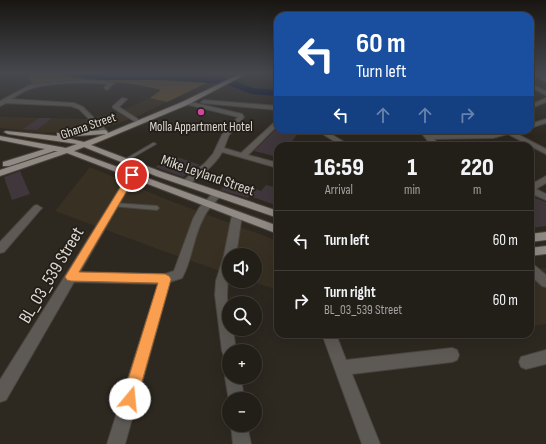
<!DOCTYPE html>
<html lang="en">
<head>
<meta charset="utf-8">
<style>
  body { margin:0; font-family:"Sofia Sans Condensed",sans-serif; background:#2e2b25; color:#f1f3f6; height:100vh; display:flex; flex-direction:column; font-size:15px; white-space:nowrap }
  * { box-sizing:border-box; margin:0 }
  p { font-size:13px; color:#a2a2a2 }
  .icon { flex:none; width:22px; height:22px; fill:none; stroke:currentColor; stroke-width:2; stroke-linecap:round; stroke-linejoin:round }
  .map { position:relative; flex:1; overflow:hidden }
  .drawer { position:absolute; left:274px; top:142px; width:260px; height:196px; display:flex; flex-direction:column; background:#221e18; border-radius:12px; box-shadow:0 4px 16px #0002,0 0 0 1px #3f3c37 }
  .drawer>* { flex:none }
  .guide { position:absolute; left:274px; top:12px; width:260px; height:122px; border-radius:12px; box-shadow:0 4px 16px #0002,0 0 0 1px #3f3c37; background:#1a4fa0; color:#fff; overflow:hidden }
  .tools { position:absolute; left:222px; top:248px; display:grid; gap:8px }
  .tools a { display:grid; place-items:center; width:40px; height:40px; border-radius:50%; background:#221e18; box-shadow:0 4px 16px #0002,0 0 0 1px #3f3c37; font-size:20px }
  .pin { position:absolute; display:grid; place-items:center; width:34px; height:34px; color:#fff; margin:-17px; border:2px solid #fff; border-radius:50%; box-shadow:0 1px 4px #0007 }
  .me { position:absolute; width:44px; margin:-22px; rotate:17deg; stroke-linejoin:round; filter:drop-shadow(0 0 3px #0008) }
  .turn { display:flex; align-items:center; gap:14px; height:84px; padding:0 16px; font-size:18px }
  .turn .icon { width:52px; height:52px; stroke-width:2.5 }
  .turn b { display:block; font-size:28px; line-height:34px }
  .lanes { display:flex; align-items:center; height:38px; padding:0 16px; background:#0003; justify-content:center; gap:20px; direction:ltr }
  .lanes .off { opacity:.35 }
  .eta { display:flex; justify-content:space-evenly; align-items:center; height:68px; text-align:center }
  .eta b { font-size:24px; font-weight:800; line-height:28px }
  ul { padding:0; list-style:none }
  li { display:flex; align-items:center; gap:12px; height:60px; padding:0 16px; border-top:1px solid #3f3c37 }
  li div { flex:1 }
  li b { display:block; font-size:15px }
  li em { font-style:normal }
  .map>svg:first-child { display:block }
  .built { fill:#383023 }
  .green { fill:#614b2a }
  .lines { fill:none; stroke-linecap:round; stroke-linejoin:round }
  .river { fill:#000d30; fill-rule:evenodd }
  .building { fill:#40373c }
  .service-casing { stroke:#49443d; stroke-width:2 }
  .minor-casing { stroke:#49443d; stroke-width:2 }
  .primary-casing { stroke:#49443d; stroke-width:2 }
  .service { fill:#5d5a56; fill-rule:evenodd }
  .minor { fill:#5d5a56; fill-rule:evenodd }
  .primary { fill:#918a84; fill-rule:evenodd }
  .route { fill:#fa9f4f; stroke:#a26733 }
  .hotel-dot { fill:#d1479c; stroke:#231e17; stroke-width:1.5 }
  .labels { text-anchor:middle; stroke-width:3.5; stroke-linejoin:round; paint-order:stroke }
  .far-street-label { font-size:13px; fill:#dcd9d4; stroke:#231e17 }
  .far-poi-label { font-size:13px; fill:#dcd9d4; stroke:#231e17 }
  .street-label { font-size:15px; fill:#dcd9d4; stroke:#231e17 }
  .near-street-label { font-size:18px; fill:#dcd9d4; stroke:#231e17 }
</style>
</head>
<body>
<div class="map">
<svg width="546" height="444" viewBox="0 0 546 444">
  <rect width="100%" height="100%" fill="#2d2820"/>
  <g class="built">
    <polygon points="150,98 167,102 136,117 103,128 67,132 43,133 0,128 0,117 87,119 116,113"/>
    <polygon points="90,167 168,200 278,241 278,290 250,281 255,281 255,255 229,255 229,274 163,251 55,211"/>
    <polygon points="546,268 546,324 530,326 530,270"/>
  </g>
  <path class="green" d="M33,74H63L72,78H160L209,82L167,102L150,98L161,90C118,78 75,82 31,86L32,83L28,78Z"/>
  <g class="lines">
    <polygon class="river" points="71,74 160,74 226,78 253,88 278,90 278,96 252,94 225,84 160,80 93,80 75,77"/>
  </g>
  <g class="building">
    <polygon points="39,118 52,118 37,130 23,129"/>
    <polygon points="278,127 278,130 301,130 288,146 278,146 278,157 254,151"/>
    <polygon points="174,156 192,162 200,165 183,177 155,167"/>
    <polygon points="20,171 30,194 12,200 4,177"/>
    <polygon points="231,180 261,191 266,185 278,188 278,206 250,196 248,198 220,190"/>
    <polygon points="530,196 546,202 546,226 530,228"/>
  </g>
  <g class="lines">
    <defs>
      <g id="service">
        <polygon points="153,143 154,143 156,144 125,162 124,162 122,161"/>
        <polygon points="114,203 157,206 159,208 157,210 112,206 112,205"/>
      </g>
      <g id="minor">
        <polygon points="533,74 539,74 546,78 546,82"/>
        <path d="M83,80L104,81L114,83L107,90L104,88L107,84C86,82 53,82 33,88C25,90 18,95 11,99L74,103L83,107L107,131V133H103L79,109L71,106L6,103L0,106V101L2,100L30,85Z"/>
        <polygon points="530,83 546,91 546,95 530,87"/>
        <polygon points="122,98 127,99 119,107 138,119 138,121 134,121 113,108 113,106"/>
        <polygon points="546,98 546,102 534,107 530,107 530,105"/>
        <polygon points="204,100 278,106 278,110 202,103 201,102"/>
        <path d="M187,101L242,114L244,117L229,135L224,148L241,153L278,119V125L248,155L278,163V168L222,152C218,161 193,186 184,184L183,182L184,180L205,163L213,154L222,135L238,117L185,104V102Z"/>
        <polygon points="546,119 546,123 530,128 530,124"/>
        <polygon points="316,130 324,130 351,146 342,146"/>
        <polygon points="419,130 426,130 430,135 493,134 509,130 520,130 515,133 546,149 546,154 508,134 493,138 434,139 440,146 432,146"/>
        <path d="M132,172L136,175L80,272L165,274L174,271L193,219L199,208L214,192H220L222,194C215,203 207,209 203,219C193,238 192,260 182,278L170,282L125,444H107L158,284L74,282L6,400L0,402V380L128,175Z"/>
        <polygon points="546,176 546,183 536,189 546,194 546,200 530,193 530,185"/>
        <polygon points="37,205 42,208 40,210 4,252 0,253 0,242 34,206"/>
        <polygon points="237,212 242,215 236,255 229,255 227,295 229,329 233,329 236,351 229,351 229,358 224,356 222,351 215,295 216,281 224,255 232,215"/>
        <polygon points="530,263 534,265 546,275 546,287 542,286 530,275"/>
        <polygon points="322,334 336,334 346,360 452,348 457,350 459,355 457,360 452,362 352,374 380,444 362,444"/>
        <polygon points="546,350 546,364 526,369 521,367 519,362 521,357"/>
        <polygon points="229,371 229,377 241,377 244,399 229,399 229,401 225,377"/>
        <polygon points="231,425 247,425 251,444 233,444"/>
      </g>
      <g id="primary">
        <path d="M240,74H246L187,105L91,145L162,172L278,211V218L156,176L84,147L74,151L278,226V234L67,153L0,176V170L58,151H54L9,166H3V162L45,149L0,140V136L66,148L77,144L8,134L4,132L6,131L57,136V133H60L105,130L107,131L108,133L182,102ZM106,134L84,142L62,137L105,134Z"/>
        <polygon points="546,232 546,240 530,242 530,234"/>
        <polygon points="546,246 546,254 530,256 530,248"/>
      </g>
    </defs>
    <use href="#service" class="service-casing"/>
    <use href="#minor" class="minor-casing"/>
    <use href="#primary" class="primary-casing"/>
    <use href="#service" class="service"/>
    <use href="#minor" class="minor"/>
    <use href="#primary" class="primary"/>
  </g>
  <linearGradient id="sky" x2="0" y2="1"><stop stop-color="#191612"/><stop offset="0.54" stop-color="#46484e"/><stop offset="1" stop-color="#46484e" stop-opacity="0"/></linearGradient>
  <rect width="546" height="136" fill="url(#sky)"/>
  <polygon class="route" points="132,172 136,175 79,272 165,274 169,276 171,279 137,399 135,404 130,406 124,404 122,399 158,283 71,281 67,280 65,277 128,175"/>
  <circle class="hotel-dot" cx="201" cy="112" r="4"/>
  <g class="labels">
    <g class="far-street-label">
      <text transform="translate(88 125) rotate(-19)" y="5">Ghana Street</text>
    </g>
    <g class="far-poi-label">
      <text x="201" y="131">Molla Appartment Hotel</text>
    </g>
    <g class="street-label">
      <text transform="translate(208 175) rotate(19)" y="5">Mike Leyland Street</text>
    </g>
    <g class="near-street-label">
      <text transform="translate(51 275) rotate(-59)" y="6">BL_03_539 Street</text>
    </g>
  </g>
</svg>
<div class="tools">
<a><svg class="icon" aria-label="sound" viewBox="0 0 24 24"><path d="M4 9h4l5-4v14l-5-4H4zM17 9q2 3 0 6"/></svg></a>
<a><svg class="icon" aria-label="search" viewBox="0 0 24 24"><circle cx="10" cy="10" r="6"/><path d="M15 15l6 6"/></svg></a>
<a>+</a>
<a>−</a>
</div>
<div class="pin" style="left:132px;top:175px;background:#d93025"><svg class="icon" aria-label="arrive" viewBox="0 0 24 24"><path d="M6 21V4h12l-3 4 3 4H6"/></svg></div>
<svg class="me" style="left:130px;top:399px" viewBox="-20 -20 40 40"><circle r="19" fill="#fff"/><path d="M0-13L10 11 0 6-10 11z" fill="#fa9f4f"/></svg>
<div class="guide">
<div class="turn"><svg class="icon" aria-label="left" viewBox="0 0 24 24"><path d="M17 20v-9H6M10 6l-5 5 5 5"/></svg><div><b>60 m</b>Turn left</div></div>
<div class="lanes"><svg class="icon" aria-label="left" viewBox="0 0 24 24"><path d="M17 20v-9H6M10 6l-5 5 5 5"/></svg><svg class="icon off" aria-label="ahead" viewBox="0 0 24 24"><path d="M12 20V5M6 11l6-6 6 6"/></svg><svg class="icon off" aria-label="ahead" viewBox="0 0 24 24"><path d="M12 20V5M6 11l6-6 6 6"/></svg><svg class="icon off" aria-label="right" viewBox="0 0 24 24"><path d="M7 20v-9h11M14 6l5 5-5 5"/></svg></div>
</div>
<section class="drawer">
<div class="eta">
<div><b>16:59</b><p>Arrival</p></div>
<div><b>1</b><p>min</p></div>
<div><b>220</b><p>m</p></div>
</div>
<ul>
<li><svg class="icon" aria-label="left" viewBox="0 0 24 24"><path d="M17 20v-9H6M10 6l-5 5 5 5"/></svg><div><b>Turn left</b></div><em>60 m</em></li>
<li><svg class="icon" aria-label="right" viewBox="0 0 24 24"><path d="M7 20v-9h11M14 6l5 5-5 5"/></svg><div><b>Turn right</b><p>BL_03_539 Street</p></div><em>60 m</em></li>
</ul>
</section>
</div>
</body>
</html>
